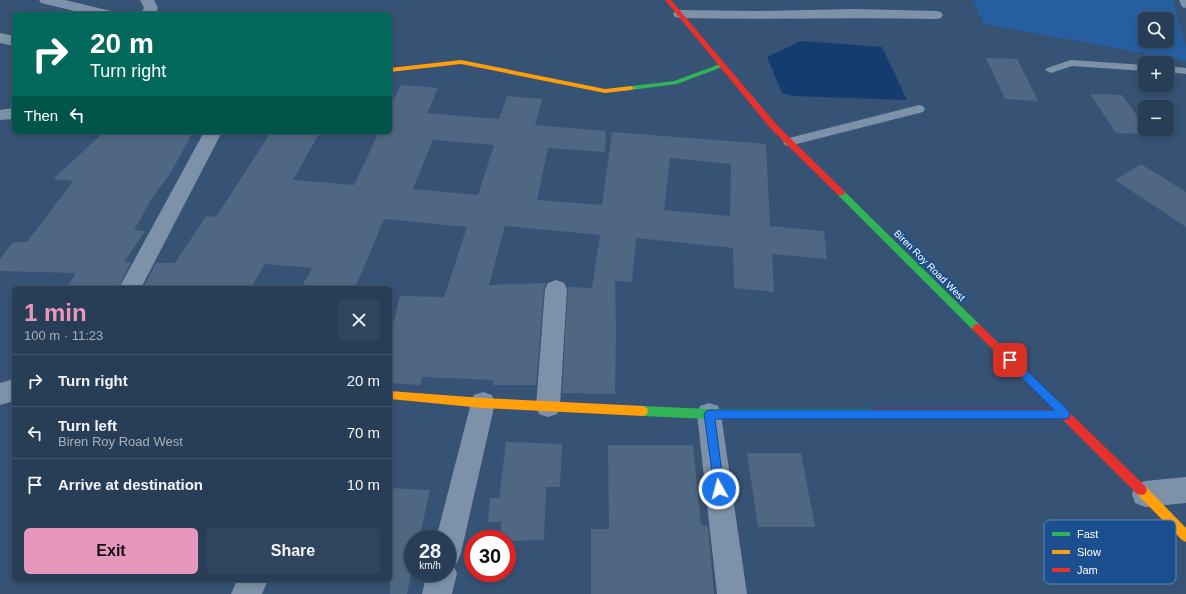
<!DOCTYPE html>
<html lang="en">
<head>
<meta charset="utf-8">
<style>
  body { margin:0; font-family:Arial,sans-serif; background:#30455d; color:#f1f3f6; height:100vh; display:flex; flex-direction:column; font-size:15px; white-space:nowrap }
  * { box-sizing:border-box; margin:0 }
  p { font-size:13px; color:#a5aeba }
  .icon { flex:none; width:22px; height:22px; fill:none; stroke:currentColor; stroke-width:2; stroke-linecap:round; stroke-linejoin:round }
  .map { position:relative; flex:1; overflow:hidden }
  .side { position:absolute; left:12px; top:286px; width:380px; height:296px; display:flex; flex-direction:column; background:#283e57; border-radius:6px; box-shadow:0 2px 6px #0003,0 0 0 1px #44576d }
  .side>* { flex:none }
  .hud { position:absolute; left:12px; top:12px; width:380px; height:122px; border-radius:6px; box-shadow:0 2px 6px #0003,0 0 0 1px #44576d; background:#00695c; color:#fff; overflow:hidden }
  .buttons { position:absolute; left:1138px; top:12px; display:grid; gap:8px }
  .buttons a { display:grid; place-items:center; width:36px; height:36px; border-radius:6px; background:#283e57; box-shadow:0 2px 6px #0003,0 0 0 1px #44576d; font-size:20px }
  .speed { position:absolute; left:404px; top:530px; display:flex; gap:8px; font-size:20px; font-weight:700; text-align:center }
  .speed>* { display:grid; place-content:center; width:52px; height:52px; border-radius:50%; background:#283e57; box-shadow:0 2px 6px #0003,0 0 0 1px #44576d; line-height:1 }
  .speed small { font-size:10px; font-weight:400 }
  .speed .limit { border:6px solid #d22; background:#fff; color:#111 }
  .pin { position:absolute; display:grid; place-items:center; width:34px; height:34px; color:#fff; margin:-17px; border-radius:8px; box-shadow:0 2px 6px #0006 }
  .me { position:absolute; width:44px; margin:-22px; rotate:353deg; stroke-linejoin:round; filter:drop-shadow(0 0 3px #0008) }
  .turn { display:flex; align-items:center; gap:14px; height:84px; padding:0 12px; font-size:18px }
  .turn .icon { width:52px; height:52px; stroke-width:2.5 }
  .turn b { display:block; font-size:28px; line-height:34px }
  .then { display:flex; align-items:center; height:38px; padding:0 12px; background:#0003; gap:8px; font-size:15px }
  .round { display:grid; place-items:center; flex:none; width:42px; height:42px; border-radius:6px; background:#30455d }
  .head { display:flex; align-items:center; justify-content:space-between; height:68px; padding:0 12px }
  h1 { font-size:24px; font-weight:800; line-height:30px; color:#e797bd }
  .action { display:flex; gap:8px; margin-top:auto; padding:8px 12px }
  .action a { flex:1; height:46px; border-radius:6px; background:#e797bd; color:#111; font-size:16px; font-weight:800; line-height:46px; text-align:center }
  .action a+a { background:#30455d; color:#f1f3f6 }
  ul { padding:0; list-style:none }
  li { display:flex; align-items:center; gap:12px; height:52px; padding:0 12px; border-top:1px solid #44576d }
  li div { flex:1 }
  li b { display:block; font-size:15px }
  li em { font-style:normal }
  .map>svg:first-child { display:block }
  .green { fill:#265fa1; fill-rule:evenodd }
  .water { fill:#153c6e }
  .building { fill:#506783; fill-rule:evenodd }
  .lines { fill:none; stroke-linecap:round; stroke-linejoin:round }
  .lane { fill:#7d92a8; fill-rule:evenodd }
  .street { fill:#7d92a8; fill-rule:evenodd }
  .fast { fill:#30b455; fill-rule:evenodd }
  .slow { fill:#ff9f0a; fill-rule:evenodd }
  .jam { fill:#e5322d; fill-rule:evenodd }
  .route { fill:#1a73e8; stroke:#114b97 }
  .labels { text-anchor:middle; stroke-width:4; stroke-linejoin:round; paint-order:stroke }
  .street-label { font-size:10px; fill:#fff; stroke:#1b4f8f }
  .key { fill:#1b4f8f; stroke:#5f84b1; stroke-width:1 }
  .key-label { font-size:11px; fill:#fff }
</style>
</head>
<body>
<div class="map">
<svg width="1186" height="594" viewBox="0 0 1186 594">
  <rect width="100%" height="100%" fill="#365274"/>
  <path class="green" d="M973,0H1173L1186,48V61L984,24ZM1145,19H1167V41H1145Z"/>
  <polygon class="water" points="801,41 882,47 907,100 793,96 782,93 767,57"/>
  <g class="building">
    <polygon points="986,58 1017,59 1038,101 1005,99"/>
    <path d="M401,85L438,88L427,113L499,119L507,96L542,99L535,125L606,131L605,152L548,148L537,200L602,205L612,132L766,144L770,226L824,231L827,259L772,254L774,292L734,288L733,248L636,238L632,282L615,281L616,328L615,394L562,393L568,287L592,288L600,235L505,226L489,285L546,283L544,289L536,385H493V380L422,377L420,385L390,383V336L400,296L444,297L467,227L384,219L355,288H301L312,268L265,264L251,288H143L156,263H175L206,216L216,217L271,132H320L293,180L354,185L379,132H390V107ZM433,140L494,145L478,195L413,189ZM670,158L731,164L730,216L664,210Z"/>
    <polygon points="1090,94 1122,95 1150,134 1116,133"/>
    <polygon points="104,132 193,132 170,174 152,198 134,230 145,231 124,262 131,262 118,288 66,288 76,273 0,271 0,259 13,242 27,242 73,181 53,179"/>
    <polygon points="1141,164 1186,192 1186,227 1115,180"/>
    <polygon points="506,442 562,444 560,487 546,487 544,540 507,541 507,539 500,539 501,522 488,522 490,498 499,498"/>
    <polygon points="608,445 693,445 701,525 708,526 714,594 591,594 591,529 609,529"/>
    <polygon points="747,453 801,453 815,527 758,527"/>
    <polygon points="390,488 430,490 419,539 413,539 413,565 407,594 390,594"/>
  </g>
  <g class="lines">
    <g class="lane">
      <polygon points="1179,0 1186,0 1186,8 1182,7"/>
      <polygon points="1071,60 1145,65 1145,71 1072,66 1051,73 1045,70 1047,68"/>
      <polygon points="1167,66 1186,68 1186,74 1167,72"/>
      <polygon points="919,105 923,106 925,109 923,112 789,146 785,145 783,142 785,139 789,138"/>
    </g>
    <g class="street">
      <polygon points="39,0 65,0 111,11 113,14 87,14 41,3"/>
      <polygon points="140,0 154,0 158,8 155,14 141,14 144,8"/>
      <path d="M855,9L936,11L941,12L943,15L941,18L936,19C851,17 765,20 680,18L675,17L673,14L675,11L680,10L756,11Z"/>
      <polygon points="0,33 14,36 14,46 0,43"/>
      <polygon points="14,108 14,119 0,120 0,110"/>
      <polygon points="204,132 222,132 141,288 119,288"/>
      <polygon points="556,280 564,283 567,289 560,406 557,414 548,417 539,414 536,406 545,289 548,283"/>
      <polygon points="14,379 14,401 0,405 0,383"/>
      <polygon points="483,392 492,395 495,403 461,553 457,563 453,565 457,573 452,594 422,594 427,573 447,573 447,539 436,539 471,403 474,395"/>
      <polygon points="709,403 718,406 721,414 747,594 717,594 697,414 700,406"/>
      <polygon points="1186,477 1186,503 1145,507 1135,503 1132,494 1135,485 1145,481"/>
      <polygon points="237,580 268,580 262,594 231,594"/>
    </g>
    <g class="fast">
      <polygon points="723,63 726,65 725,66 677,84 631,90 628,88 631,86 674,81"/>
      <polygon points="841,190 844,191 980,325 982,328 980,331 977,332 974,331 838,195 837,193 838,191"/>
      <polygon points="643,406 709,409 873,409 877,411 878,414 877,417 873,419 709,419 643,416 639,414 638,411 639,408"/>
    </g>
    <g class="slow">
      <polygon points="461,60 605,89 631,86 634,88 631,90 605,93 461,64 390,72 390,68"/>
      <polygon points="390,391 483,398 643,406 647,408 648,411 647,414 643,416 483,408 390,399"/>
      <polygon points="1141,485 1145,486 1186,528 1186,542 1182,540 1137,494 1135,490 1137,486"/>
    </g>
    <g class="jam">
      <polygon points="665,0 671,0 777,125 844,191 845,193 844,195 838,195 771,129"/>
      <polygon points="977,324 980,325 1145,486 1147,490 1145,494 1141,495 1137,494 1062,419 873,419 869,417 868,414 869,411 873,409 1053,409 974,331 972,328 974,325"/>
    </g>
  </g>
  <polygon class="route" points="1010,356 1013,357 1069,411 1070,414 1069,418 1065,419 715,419 724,489 723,493 719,495 715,493 704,414 706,411 709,410 1054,410 1007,363 1005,360 1007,357"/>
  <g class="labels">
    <g class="street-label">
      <text transform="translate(930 265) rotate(45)" y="4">Biren Roy Road West</text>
    </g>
  </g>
  <rect x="1044" y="520" width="132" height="64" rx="6" class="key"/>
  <rect x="1052" y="532" width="18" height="4" fill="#30b455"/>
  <rect x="1052" y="550" width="18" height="4" fill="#ff9f0a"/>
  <rect x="1052" y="568" width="18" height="4" fill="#e5322d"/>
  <g class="key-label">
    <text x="1077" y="538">Fast</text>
    <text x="1077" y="556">Slow</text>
    <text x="1077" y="574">Jam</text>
  </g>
</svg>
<div class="buttons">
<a><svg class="icon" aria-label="search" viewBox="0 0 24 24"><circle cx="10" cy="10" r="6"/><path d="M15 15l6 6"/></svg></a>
<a>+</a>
<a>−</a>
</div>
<div class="speed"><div>28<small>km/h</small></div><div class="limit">30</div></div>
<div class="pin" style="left:1010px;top:360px;background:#d93025"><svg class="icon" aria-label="arrive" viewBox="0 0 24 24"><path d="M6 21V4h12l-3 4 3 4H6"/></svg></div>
<svg class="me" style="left:719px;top:489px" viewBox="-20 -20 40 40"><circle r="17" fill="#1a73e8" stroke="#fff" stroke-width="3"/><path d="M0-11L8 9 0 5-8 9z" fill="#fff"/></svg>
<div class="hud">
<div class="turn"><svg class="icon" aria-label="right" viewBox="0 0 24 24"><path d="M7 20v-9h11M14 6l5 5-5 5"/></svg><div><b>20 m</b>Turn right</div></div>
<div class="then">Then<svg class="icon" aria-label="left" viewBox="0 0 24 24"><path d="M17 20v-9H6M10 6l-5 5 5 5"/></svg></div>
</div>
<section class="side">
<div class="head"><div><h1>1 min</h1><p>100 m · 11:23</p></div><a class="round"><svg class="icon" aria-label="close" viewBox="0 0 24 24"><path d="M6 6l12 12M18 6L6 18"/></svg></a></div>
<ul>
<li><svg class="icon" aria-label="right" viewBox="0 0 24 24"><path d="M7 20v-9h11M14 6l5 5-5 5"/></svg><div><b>Turn right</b></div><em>20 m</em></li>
<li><svg class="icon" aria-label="left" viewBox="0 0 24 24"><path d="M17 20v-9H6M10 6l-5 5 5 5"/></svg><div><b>Turn left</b><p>Biren Roy Road West</p></div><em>70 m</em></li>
<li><svg class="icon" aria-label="arrive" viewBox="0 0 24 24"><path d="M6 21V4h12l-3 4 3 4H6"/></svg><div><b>Arrive at destination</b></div><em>10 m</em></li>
</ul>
<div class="action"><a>Exit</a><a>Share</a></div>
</section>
</div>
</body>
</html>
